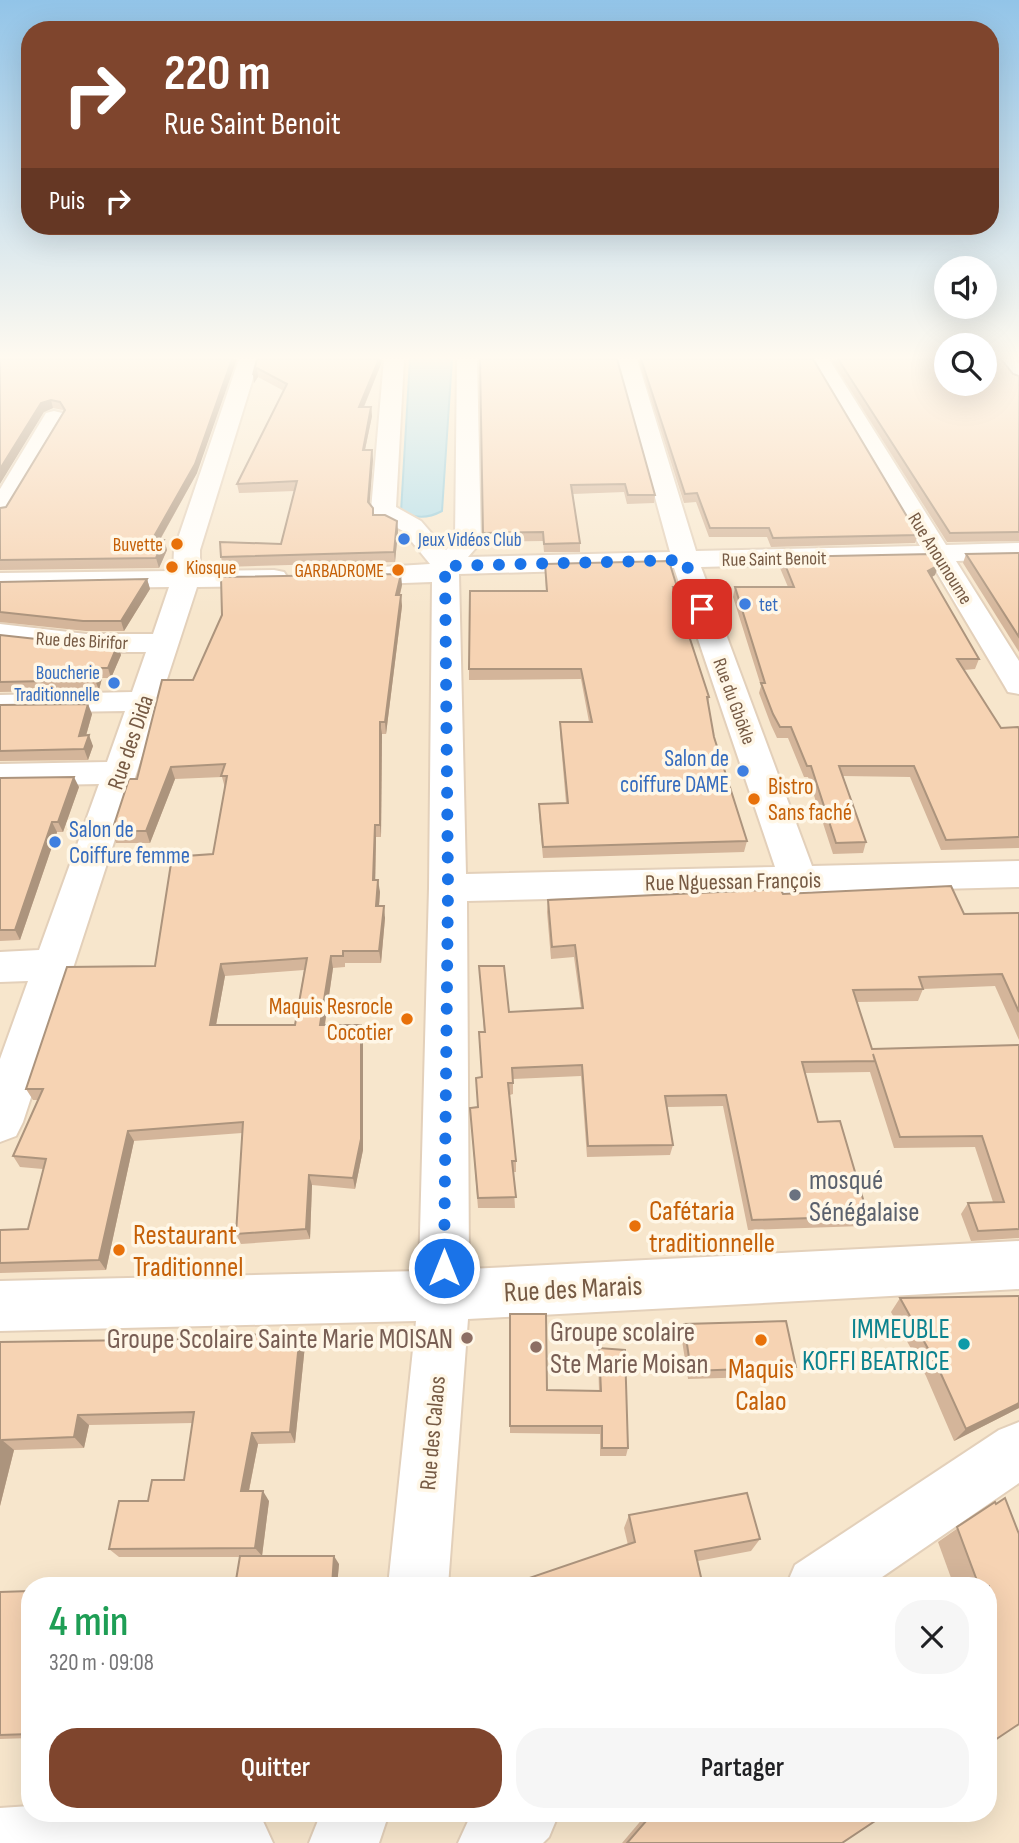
<!DOCTYPE html>
<html lang="fr">
<head>
<meta charset="utf-8">
<style>
  body { margin:0; font-family:"Sofia Sans Condensed",sans-serif; background:#f6f6f6; color:#202124; height:100vh; display:flex; flex-direction:column; font-size:26px; white-space:nowrap }
  * { box-sizing:border-box; margin:0 }
  p { font-size:23px; color:#757577 }
  .icon { flex:none; width:38px; height:38px; fill:none; stroke:currentColor; stroke-width:2; stroke-linecap:round; stroke-linejoin:round }
  .map { position:relative; flex:1; overflow:hidden }
  .details { position:absolute; left:21px; top:1577px; width:976px; height:245px; display:flex; flex-direction:column; background:#fff; border-radius:28px; box-shadow:0 7px 28px #0002 }
  .details>* { flex:none }
  .top-card { position:absolute; left:21px; top:21px; width:978px; height:214px; border-radius:28px; box-shadow:0 7px 28px #0002; background:#7f452d; color:#fff; overflow:hidden }
  .buttons { position:absolute; left:934px; top:256px; display:grid; gap:14px }
  .buttons a { display:grid; place-items:center; width:63px; height:63px; border-radius:50%; background:#fff; box-shadow:0 7px 28px #0002; font-size:35px }
  .pin { position:absolute; display:grid; place-items:center; width:60px; height:60px; color:#fff; margin:-30px; border-radius:14px; box-shadow:0 4px 10px #0006 }
  .me { position:absolute; width:77px; margin:-38px; rotate:0deg; stroke-linejoin:round; filter:drop-shadow(0 0 5px #0008) }
  .turn { display:flex; align-items:center; gap:24px; height:147px; padding:0 28px; font-size:32px }
  .turn .icon { width:91px; height:91px; stroke-width:2.5 }
  .turn b { display:block; font-size:49px; line-height:60px }
  .then { display:flex; align-items:center; height:66px; padding:0 28px; background:#0003; gap:14px; font-size:26px }
  .round { display:grid; place-items:center; flex:none; width:74px; height:74px; border-radius:28px; background:#f6f6f6 }
  .headline { display:flex; align-items:center; justify-content:space-between; height:119px; padding:0 28px }
  h1 { font-size:42px; font-weight:600; line-height:52px; color:#1e9e55 }
  .action { display:flex; gap:14px; margin-top:auto; padding:14px 28px }
  .action a { flex:1; height:80px; border-radius:28px; background:#7f452d; color:#fff; font-size:28px; font-weight:600; line-height:80px; text-align:center }
  .action a+a { background:#f6f6f6; color:#202124 }
  .map>svg:first-child { display:block }
  .residential { fill:#f7e6cc; fill-rule:evenodd }
  .water { fill:#b2dde9; stroke:#97ccdc; stroke-width:2 }
  .lines { fill:none; stroke-linecap:round; stroke-linejoin:round }
  .minor-casing { stroke:#e3d0ba; stroke-width:4 }
  .minor { fill:#fff; fill-rule:evenodd }
  .wall { fill:#d4b59a; fill-rule:evenodd }
  .shaded-wall { fill:#ac947d }
  .building { fill:#f6d3b3; stroke:#ac947d; stroke-width:2; fill-rule:evenodd }
  .route { stroke:#1a73e8; stroke-width:12; stroke-dasharray:0 21.6 }
  .shop-dot { fill:#3f7fe0; stroke:#fff7e7; stroke-width:2.5 }
  .food-dot { fill:#e8710a; stroke:#fff7e7; stroke-width:2.5 }
  .worship-dot { fill:#6b7280; stroke:#fff7e7; stroke-width:2.5 }
  .education-dot { fill:#8d6e63; stroke:#fff7e7; stroke-width:2.5 }
  .culture-dot { fill:#0f9aa8; stroke:#fff7e7; stroke-width:2.5 }
  .labels { text-anchor:middle; stroke-width:7; stroke-linejoin:round; paint-order:stroke }
  .far-shop-label { font-size:19px; fill:#366cbe; stroke:#fff7e7; text-anchor:start }
  .far-food-label { font-size:19px; fill:#c56008; stroke:#fff7e7; text-anchor:end }
  .far-street-label { font-size:19px; fill:#765a44; stroke:#fff7e7 }
  .street-label { font-size:23px; fill:#765a44; stroke:#fff7e7 }
  .shop-label { font-size:23px; fill:#366cbe; stroke:#fff7e7; text-anchor:end }
  .food-label { font-size:23px; fill:#c56008; stroke:#fff7e7; text-anchor:start }
  .near-worship-label { font-size:28px; fill:#5b616d; stroke:#fff7e7; text-anchor:start }
  .near-food-label { font-size:28px; fill:#c56008; stroke:#fff7e7; text-anchor:start }
  .near-street-label { font-size:28px; fill:#765a44; stroke:#fff7e7 }
  .near-culture-label { font-size:28px; fill:#0d838f; stroke:#fff7e7; text-anchor:end }
  .near-education-label { font-size:28px; fill:#785e54; stroke:#fff7e7; text-anchor:start }
</style>
</head>
<body>
<div class="map">
<svg width="1019" height="1843" viewBox="0 0 1019 1843">
  <rect width="100%" height="100%" fill="#fef4de"/>
  <path class="residential" d="M0,359H410L401,511H442L452,359H947V383H985V359H1019V1843H0ZM30,1586H989V1813H30Z"/>
  <path class="water" d="M410,359H452L442,511C427,519 416,518 401,512Z"/>
  <g class="lines">
    <defs>
      <g id="minor">
        <polygon points="239,359 259,359 200,550 200,571 274,570 284,572 288,578 284,584 274,586 197,587 23,1122 16,1136 0,1142 0,1059 28,981 0,982 0,952 39,950 99,784 0,786 0,764 107,762 125,711 0,713 0,695 132,692 146,652 86,652 0,642 0,624 86,634 153,634 169,587 0,589 0,573 173,571 174,550"/>
        <path d="M384,359H404L396,507L421,521L446,550L455,540L457,359H477L481,542L468,557L670,552L617,359H637L696,551L920,546L809,359H829L946,545L1019,543V559L956,561L1019,661V694L1008,692L1004,685L930,561L701,567L812,866L1019,861V887L467,901L469,1269L1019,1241V1289L468,1319L448,1586H388L416,1321L0,1331V1281L419,1271L429,888L432,582L349,585L339,583L335,577L339,571L349,569L430,564L403,531L374,515L371,510ZM674,568L775,867L466,874L459,574Z"/>
        <polygon points="994,359 1015,359 1019,364 1019,382 1012,380"/>
        <polygon points="54,411 62,413 65,418 12,509 9,514 0,516 0,489 46,413"/>
        <polygon points="1019,1422 1019,1483 869,1586 786,1586 795,1565 999,1430"/>
        <polygon points="30,1806 30,1813 249,1813 262,1819 273,1843 0,1843 0,1808"/>
        <polygon points="321,1813 389,1813 379,1843 309,1843"/>
        <polygon points="475,1813 559,1813 549,1837 543,1843 458,1843 469,1819"/>
      </g>
    </defs>
    <use href="#minor" class="minor-casing"/>
    <use href="#minor" class="minor"/>
  </g>
  <g class="wall">
    <polygon points="0,359 197,473 160,540 164,540 167,550 159,568 0,570 0,508 6,507 63,412 63,410 53,408 44,412"/>
    <polygon points="257,359 381,364 364,407 371,407 372,416 365,450 373,459 369,504 373,515 398,531 395,562 223,567 221,557 281,544 295,491 239,493 237,484 284,391 258,377 254,383"/>
    <polygon points="480,359 655,495 654,503 627,504 624,492 573,494 580,543 580,552 544,552 543,541 484,542"/>
    <polygon points="638,359 813,359 918,535 915,543 771,547 767,537 709,537 696,502 684,503"/>
    <polygon points="831,359 947,359 1019,376 1019,541 947,542"/>
    <polygon points="1019,553 1019,652 963,563 966,554"/>
    <polygon points="782,557 935,575 932,577 979,659 975,669 964,670 1001,728 1019,729 1019,848 941,850 910,777 843,776 866,842 863,853 833,854 808,777 804,777 788,738 777,738 771,725 759,693 761,686 733,597 735,587 788,587 780,568"/>
    <polygon points="545,564 677,587 676,596 709,697 708,704 714,737 747,841 744,852 543,858 539,815 539,804 566,803 560,733 560,722 589,722 581,679 469,680 469,669 546,591"/>
    <polygon points="147,579 150,589 124,631 86,631 0,622 0,582"/>
    <path d="M402,585L400,595L402,606L386,734H382L381,837H376L375,880L380,892L379,906L385,918L381,963H345V967L333,968L325,1025L363,1036V1150L355,1189L312,1185L310,1239L241,1244L236,1234L242,1133L134,1141L106,1270L0,1273V1230L28,1229L43,1169L20,1167L13,1156L38,1100H33L26,1089L155,966L213,854L225,788L222,777L175,779L150,843H116L112,831L137,779L193,680ZM304,970L295,1025H216L225,976Z"/>
    <polygon points="0,635 121,655 111,678 102,678 99,690 0,692"/>
    <polygon points="0,705 92,714 86,736 93,746 88,760 0,761"/>
    <polygon points="0,778 79,787 63,832 57,832 20,940 0,941"/>
    <polygon points="783,894 964,914 1019,913 1019,1040 995,986 923,989 918,1001 857,1002 872,1049 1019,1045 1019,1238 971,1241 961,1214 968,1203 993,1202 975,1147 894,1148 870,1072 805,1073 818,1122 868,1216 862,1226 748,1230 723,1106 667,1107 673,1145 670,1155 587,1157 581,1076 513,1079 513,1094 510,1095 516,1161 516,1172 513,1172 515,1208 478,1208 470,1108 477,1107 482,1077 484,1032 479,966 509,1012 581,1008 574,957 551,959 547,912 548,900"/>
    <polygon points="1019,1296 1019,1408 954,1441 926,1376 891,1312 900,1298"/>
    <polygon points="510,1314 547,1390 599,1391 598,1357 599,1348 628,1448 626,1456 600,1456 600,1434 510,1433"/>
    <polygon points="684,1324 796,1367 791,1376 688,1379 681,1334"/>
    <polygon points="0,1342 305,1345 295,1443 258,1444 249,1491 269,1501 262,1556 339,1564 337,1586 235,1586 240,1557 119,1557 109,1549 148,1501 184,1480 193,1423 89,1425 84,1448 14,1450 0,1506"/>
    <polygon points="995,1502 989,1586 954,1586 938,1542"/>
    <polygon points="629,1515 760,1539 751,1551 698,1561 628,1545 624,1528"/>
    <polygon points="30,1591 30,1738 0,1739 0,1592"/>
    <polygon points="650,1813 887,1813 842,1843 622,1843 644,1817"/>
  </g>
  <g class="shaded-wall">
    <polygon points="232,359 237,359 197,473 154,550 152,540"/>
    <polygon points="379,359 382,359 381,364 360,416 359,407"/>
    <polygon points="257,368 258,377 254,383 253,375"/>
    <polygon points="51,400 53,408 44,412 0,484 0,469 41,403"/>
    <polygon points="371,407 372,416 363,459 363,450"/>
    <polygon points="372,450 373,459 369,511 368,502"/>
    <polygon points="397,521 398,531 395,562 394,552"/>
    <polygon points="164,540 167,550 159,568 156,558"/>
    <polygon points="939,565 935,575 925,581 928,571"/>
    <polygon points="401,574 402,585 397,606 396,595"/>
    <polygon points="147,579 150,589 124,631 121,621"/>
    <polygon points="401,595 402,606 386,734 385,722"/>
    <polygon points="118,644 121,655 111,678 108,668"/>
    <polygon points="98,668 102,678 99,690 95,680"/>
    <polygon points="88,704 92,714 83,746 79,736"/>
    <polygon points="380,722 382,734 381,837 380,825"/>
    <polygon points="89,735 93,746 88,760 84,749"/>
    <polygon points="171,767 175,779 150,843 146,831"/>
    <polygon points="74,777 79,787 63,832 58,822"/>
    <polygon points="52,822 57,832 20,940 15,930"/>
    <polygon points="375,825 376,837 375,892 373,880"/>
    <polygon points="378,880 380,892 378,918 376,906"/>
    <polygon points="384,906 385,918 381,963 379,951"/>
    <polygon points="331,956 333,968 323,1036 320,1025"/>
    <polygon points="221,964 225,976 214,1036 210,1025"/>
    <polygon points="361,1025 363,1036 363,1150 355,1189 353,1178"/>
    <polygon points="128,1131 134,1141 106,1270 99,1260"/>
    <polygon points="309,1175 312,1185 310,1239 306,1229"/>
    <polygon points="300,1333 305,1345 295,1443 290,1432"/>
    <polygon points="1019,1403 1019,1408 954,1441 966,1429"/>
    <polygon points="78,1415 89,1425 84,1448 74,1437"/>
    <polygon points="252,1433 258,1444 247,1500 241,1491"/>
    <polygon points="2,1440 14,1450 0,1506 0,1447"/>
    <polygon points="263,1491 269,1501 262,1556 255,1548"/>
    <polygon points="334,1556 339,1564 337,1586 332,1586"/>
  </g>
  <g class="building">
    <polygon points="0,359 232,359 195,464 152,540 164,540 156,558 0,560 0,508 6,507 65,410 60,402 51,400 41,403 0,469"/>
    <polygon points="257,359 379,359 359,407 371,407 363,450 372,450 368,502 373,508 373,515 385,515 397,521 394,552 221,557 220,542 281,544 297,481 237,484 287,384 257,368 253,375"/>
    <polygon points="480,359 617,359 655,495 628,495 625,484 571,485 580,543 544,544 543,532 483,533"/>
    <polygon points="641,359 813,359 918,535 773,538 769,528 710,528 697,493 685,494"/>
    <polygon points="838,359 947,359 947,383 985,383 985,359 1001,359 1013,374 1019,376 1019,532 950,533"/>
    <polygon points="1019,553 1019,637 966,554"/>
    <polygon points="932,554 939,565 928,571 979,659 957,659 1001,728 1018,727 1019,729 1019,837 946,840 914,766 839,766 866,842 836,843 811,766 807,766 791,727 780,727 773,714 761,683 765,683 735,587 794,587 782,557"/>
    <polygon points="669,561 677,587 673,587 709,697 707,697 714,737 747,841 543,847 539,804 568,803 560,722 592,722 581,669 469,669 470,591 547,591 545,564"/>
    <path d="M401,574L396,595H401L385,722H380V825H375L373,880H378L376,906H384L379,951H343V956H331L320,1025H361V1139L353,1178L309,1175L306,1229L236,1234L243,1122L128,1131L99,1260L0,1263V1230L28,1229L46,1159L13,1156L43,1089H26L67,967L155,966L172,857L213,854L227,776H221L225,764L171,767L146,831H112L129,779H137L162,680H193L222,615L221,577ZM307,958L295,1025H210L221,964Z"/>
    <polygon points="147,579 121,621 83,621 0,612 0,582"/>
    <polygon points="0,635 82,644 118,644 108,668 98,668 95,680 0,682"/>
    <polygon points="88,704 79,736 89,735 84,749 0,751 0,705"/>
    <polygon points="74,777 58,822 52,822 15,930 0,930 0,778"/>
    <polygon points="951,886 964,914 1019,913 1019,1012 1002,974 919,977 923,989 853,990 872,1049 1019,1045 1019,1229 978,1231 968,1203 1004,1202 982,1136 900,1137 873,1054 875,1061 802,1062 818,1122 840,1121 868,1216 752,1220 726,1095 665,1096 673,1145 588,1146 582,1065 512,1068 513,1083 508,1083 516,1161 512,1161 516,1197 478,1198 470,1108 478,1107 476,1078 482,1077 479,1032 485,1032 479,966 504,966 509,1012 583,1008 575,945 552,947 548,900 763,890 781,890 783,894"/>
    <polygon points="1019,1296 1019,1403 966,1429 936,1363 900,1298"/>
    <polygon points="510,1314 546,1314 547,1390 601,1391 599,1348 625,1350 628,1448 602,1448 602,1426 510,1426"/>
    <polygon points="786,1321 796,1367 691,1371 684,1324"/>
    <polygon points="300,1333 290,1432 252,1433 241,1491 263,1491 255,1548 109,1549 119,1501 148,1501 152,1480 184,1480 194,1412 78,1415 74,1437 2,1440 0,1447 0,1342 206,1339 206,1336"/>
    <polygon points="747,1493 760,1539 695,1551 703,1586 506,1586 635,1542 629,1515"/>
    <polygon points="1005,1498 1019,1534 1019,1724 989,1744 989,1586 979,1586 957,1527 995,1502 996,1504"/>
    <polygon points="240,1556 334,1556 332,1586 235,1586"/>
    <polygon points="30,1591 30,1734 0,1735 0,1592"/>
    <polygon points="653,1813 887,1813 842,1843 627,1843"/>
  </g>
  <linearGradient id="sky" x2="0" y2="1"><stop stop-color="#92c4e8"/><stop offset="0.58" stop-color="#fffaf0"/><stop offset="1" stop-color="#fffaf0" stop-opacity="0"/></linearGradient>
  <rect width="1019" height="617" fill="url(#sky)"/>
  <g class="lines">
    <polyline class="route" points="444,1268 448,888 445,566 685,560 702,609"/>
  </g>
  <g class="shop-dot">
    <circle cx="404" cy="539" r="7"/>
    <circle cx="745" cy="604" r="7"/>
    <circle cx="114" cy="683" r="7"/>
    <circle cx="743" cy="771" r="7"/>
    <circle cx="55" cy="842" r="7"/>
  </g>
  <g class="food-dot">
    <circle cx="177" cy="544" r="7"/>
    <circle cx="172" cy="567" r="7"/>
    <circle cx="398" cy="570" r="7"/>
    <circle cx="754" cy="799" r="7"/>
    <circle cx="407" cy="1019" r="7"/>
    <circle cx="635" cy="1226" r="7"/>
    <circle cx="119" cy="1250" r="7"/>
    <circle cx="761" cy="1340" r="7"/>
  </g>
  <circle class="worship-dot" cx="795" cy="1195" r="7"/>
  <g class="education-dot">
    <circle cx="467" cy="1338" r="7"/>
    <circle cx="536" cy="1347" r="7"/>
  </g>
  <circle class="culture-dot" cx="964" cy="1344" r="7"/>
  <g class="labels">
    <g class="far-shop-label">
      <text x="418" y="546">Jeux Vidéos Club</text>
      <text x="759" y="611">tet</text>
      <text x="100" y="679" text-anchor="end">Boucherie<tspan x="100" dy="22">Traditionnelle</tspan></text>
    </g>
    <g class="far-food-label">
      <text x="163" y="551">Buvette</text>
      <text x="186" y="574" text-anchor="start">Kiosque</text>
      <text x="384" y="577">GARBADROME</text>
    </g>
    <g class="far-street-label">
      <text transform="translate(774 558) rotate(-1)" y="7">Rue Saint Benoit</text>
      <text transform="translate(941 558) rotate(58)" y="7">Rue Anounoume</text>
      <text transform="translate(82 640) rotate(3)" y="7">Rue des Birifor</text>
      <text transform="translate(735 701) rotate(70)" y="7">Rue du Gbôkle</text>
    </g>
    <g class="street-label">
      <text transform="translate(130 742) rotate(-71)" y="8">Rue des Dida</text>
      <text transform="translate(733 881) rotate(-1)" y="8">Rue Nguessan François</text>
      <text transform="translate(432 1433) rotate(-85)" y="8">Rue des Calaos</text>
    </g>
    <g class="shop-label">
      <text x="729" y="766">Salon de<tspan x="729" dy="26">coiffure DAME</tspan></text>
      <text x="69" y="837" text-anchor="start">Salon de<tspan x="69" dy="26">Coiffure femme</tspan></text>
    </g>
    <g class="food-label">
      <text x="768" y="794">Bistro<tspan x="768" dy="26">Sans faché</tspan></text>
      <text x="393" y="1014" text-anchor="end">Maquis Resrocle<tspan x="393" dy="26">Cocotier</tspan></text>
    </g>
    <g class="near-worship-label">
      <text x="809" y="1189">mosqué<tspan x="809" dy="32">Sénégalaise</tspan></text>
    </g>
    <g class="near-food-label">
      <text x="649" y="1220">Cafétaria<tspan x="649" dy="32">traditionnelle</tspan></text>
      <text x="133" y="1244">Restaurant<tspan x="133" dy="32">Traditionnel</tspan></text>
      <text x="761" y="1378" text-anchor="middle">Maquis<tspan x="761" dy="32">Calao</tspan></text>
    </g>
    <g class="near-street-label">
      <text transform="translate(573 1288) rotate(-3)" y="10">Rue des Marais</text>
    </g>
    <g class="near-culture-label">
      <text x="950" y="1338">IMMEUBLE<tspan x="950" dy="32">KOFFI BEATRICE</tspan></text>
    </g>
    <g class="near-education-label">
      <text x="550" y="1341">Groupe scolaire<tspan x="550" dy="32">Ste Marie Moisan</tspan></text>
      <text x="453" y="1348" text-anchor="end">Groupe Scolaire Sainte Marie MOISAN</text>
    </g>
  </g>
</svg>
<div class="buttons">
<a><svg class="icon" aria-label="sound" viewBox="0 0 24 24"><path d="M4 9h4l5-4v14l-5-4H4zM17 9q2 3 0 6"/></svg></a>
<a><svg class="icon" aria-label="search" viewBox="0 0 24 24"><circle cx="10" cy="10" r="6"/><path d="M15 15l6 6"/></svg></a>
</div>
<div class="pin" style="left:702px;top:609px;background:#d93025"><svg class="icon" aria-label="arrive" viewBox="0 0 24 24"><path d="M6 21V4h12l-3 4 3 4H6"/></svg></div>
<svg class="me" style="left:444px;top:1268px" viewBox="-20 -20 40 40"><circle r="17" fill="#1a73e8" stroke="#fff" stroke-width="3"/><path d="M0-11L8 9 0 5-8 9z" fill="#fff"/></svg>
<div class="top-card">
<div class="turn"><svg class="icon" aria-label="right" viewBox="0 0 24 24"><path d="M7 20v-9h11M14 6l5 5-5 5"/></svg><div><b>220 m</b>Rue Saint Benoit</div></div>
<div class="then">Puis<svg class="icon" aria-label="right" viewBox="0 0 24 24"><path d="M7 20v-9h11M14 6l5 5-5 5"/></svg></div>
</div>
<section class="details">
<div class="headline"><div><h1>4 min</h1><p>320 m · 09:08</p></div><a class="round"><svg class="icon" aria-label="close" viewBox="0 0 24 24"><path d="M6 6l12 12M18 6L6 18"/></svg></a></div>
<div class="action"><a>Quitter</a><a>Partager</a></div>
</section>
</div>
</body>
</html>
